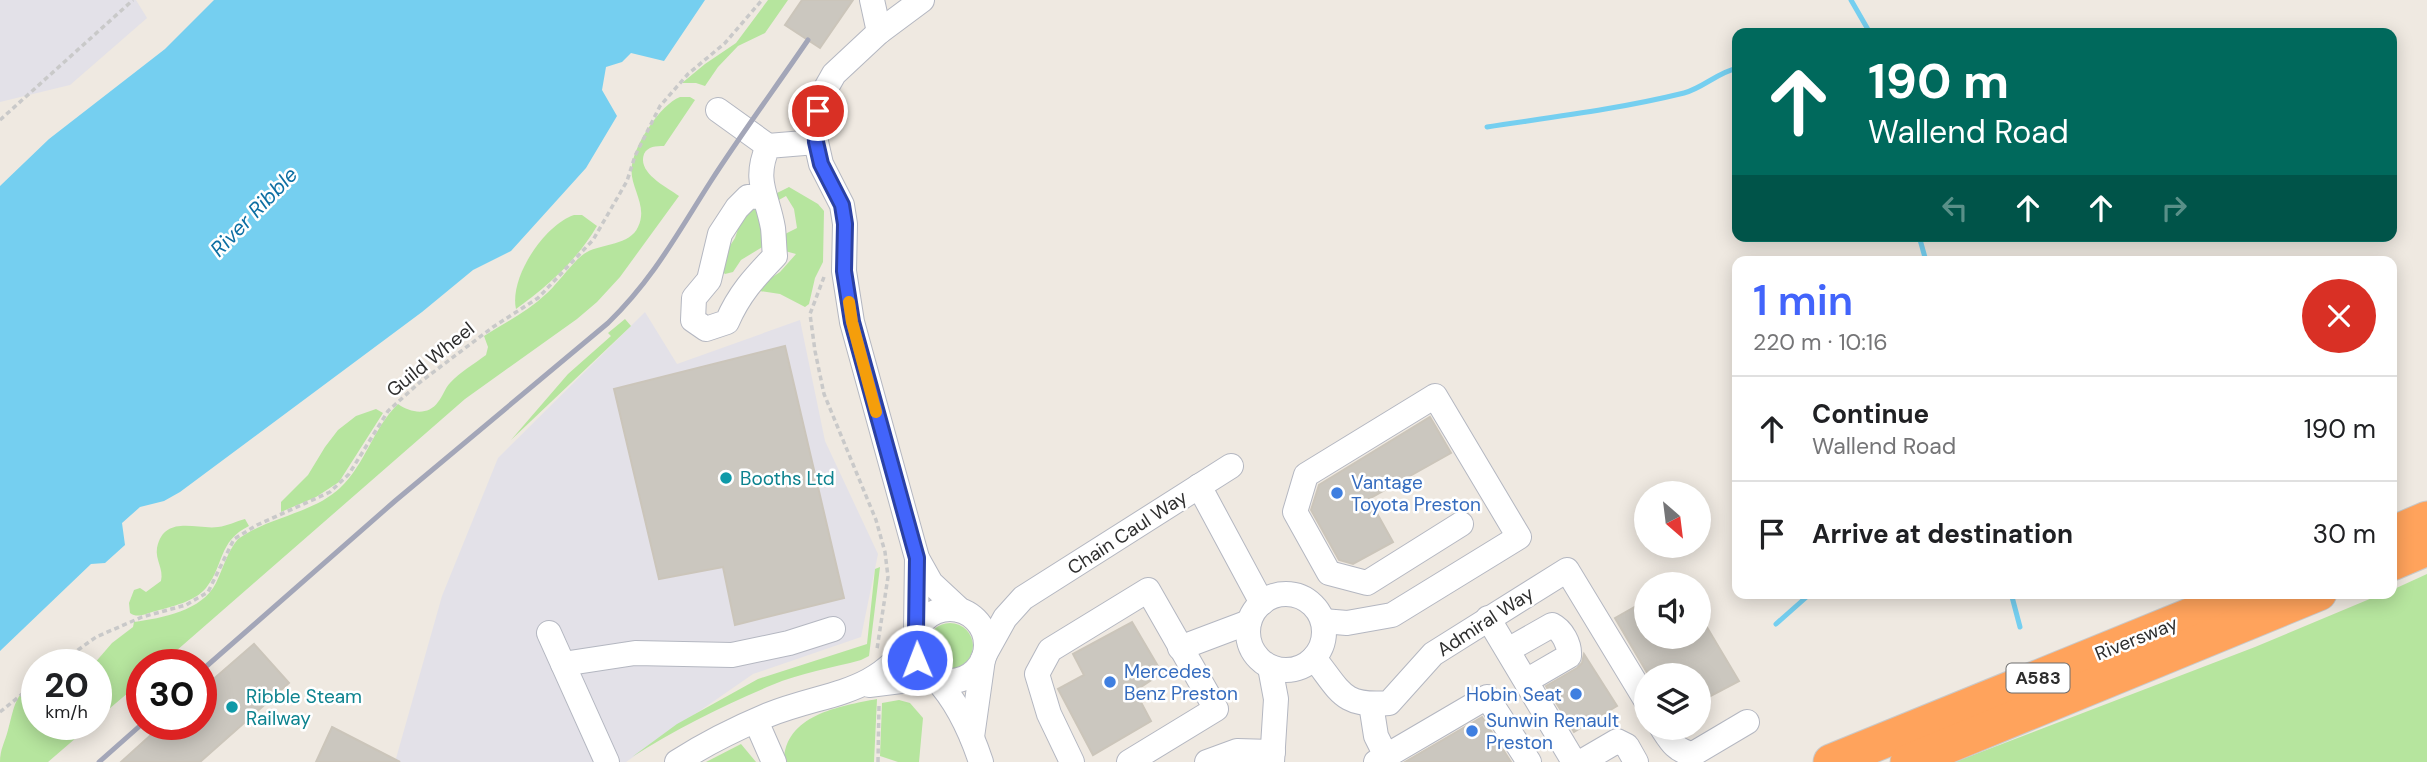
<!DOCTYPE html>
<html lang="en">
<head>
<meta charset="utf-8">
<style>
  body { margin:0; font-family:"DM Sans",sans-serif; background:#f6f6f6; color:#202124; height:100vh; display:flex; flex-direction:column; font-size:26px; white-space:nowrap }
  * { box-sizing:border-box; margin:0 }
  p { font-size:23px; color:#757577 }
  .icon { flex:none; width:38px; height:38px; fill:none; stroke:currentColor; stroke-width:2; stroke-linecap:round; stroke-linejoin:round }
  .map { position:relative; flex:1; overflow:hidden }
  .sheet { position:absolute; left:1732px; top:256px; width:665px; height:343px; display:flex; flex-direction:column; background:#fff; border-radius:14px; box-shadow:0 4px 18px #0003 }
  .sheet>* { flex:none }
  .top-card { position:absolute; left:1732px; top:28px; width:665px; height:214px; border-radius:14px; box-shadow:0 4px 18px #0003; background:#00695c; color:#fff; overflow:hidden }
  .needle { width:46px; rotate:152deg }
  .buttons { position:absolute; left:1634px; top:481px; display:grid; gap:14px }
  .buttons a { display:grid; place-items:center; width:77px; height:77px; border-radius:50%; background:#fff; box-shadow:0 4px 18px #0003; font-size:35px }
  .speed { position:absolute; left:21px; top:649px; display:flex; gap:14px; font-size:35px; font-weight:700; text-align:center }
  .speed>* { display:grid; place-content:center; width:91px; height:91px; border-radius:50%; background:#fff; box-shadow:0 4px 18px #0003; line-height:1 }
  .speed small { font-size:18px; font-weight:400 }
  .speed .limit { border:10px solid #d22; background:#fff; color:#111 }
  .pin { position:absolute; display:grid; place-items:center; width:60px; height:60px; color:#fff; margin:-30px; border:4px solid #fff; border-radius:50%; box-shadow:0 2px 7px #0007 }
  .me { position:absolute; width:77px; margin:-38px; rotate:359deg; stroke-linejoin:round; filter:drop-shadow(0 0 5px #0008) }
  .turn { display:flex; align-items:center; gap:24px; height:147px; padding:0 21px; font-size:32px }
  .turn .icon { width:91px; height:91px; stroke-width:2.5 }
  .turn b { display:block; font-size:49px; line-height:60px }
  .lanes { display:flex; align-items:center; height:66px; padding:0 21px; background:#0003; justify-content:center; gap:35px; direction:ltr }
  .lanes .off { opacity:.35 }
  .round { display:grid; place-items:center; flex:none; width:74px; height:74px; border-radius:37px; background:#f6f6f6 }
  .headline { display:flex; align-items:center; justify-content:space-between; height:119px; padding:0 21px }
  h1 { font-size:42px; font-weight:600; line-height:52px; color:#4264fb }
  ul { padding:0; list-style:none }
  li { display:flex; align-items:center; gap:21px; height:105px; padding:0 21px; border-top:2px solid #e0e0e0 }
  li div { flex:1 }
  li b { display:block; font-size:26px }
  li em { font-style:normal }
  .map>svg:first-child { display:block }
  .industrial { fill:#e3e1e8 }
  .green { fill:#b6e59e }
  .water { fill:#75cff0 }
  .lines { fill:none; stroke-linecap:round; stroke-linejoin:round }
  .stream { stroke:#75cff0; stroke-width:5 }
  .building { fill:#cbc7bf; stroke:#cbc5ba; stroke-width:2 }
  .minor-casing { stroke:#b4b7c1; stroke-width:26 }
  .highway-casing { stroke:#c9c9c9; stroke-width:37 }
  .path { stroke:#c9c9c9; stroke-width:3.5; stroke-dasharray:5 3.5; stroke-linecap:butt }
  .minor { stroke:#fff; stroke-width:24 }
  .highway { stroke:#ffa35c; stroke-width:35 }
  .rail { stroke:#a3a6b8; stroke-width:5 }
  .route-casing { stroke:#2b41a3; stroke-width:18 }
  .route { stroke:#4264fb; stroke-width:12 }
  .slow { stroke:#f59e0b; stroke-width:12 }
  .culture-dot { fill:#0f9aa8; stroke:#fff; stroke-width:2.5 }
  .shop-dot { fill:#3f7fe0; stroke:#fff; stroke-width:2.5 }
  .labels { text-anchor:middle; stroke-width:5; stroke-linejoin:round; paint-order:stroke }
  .shield { fill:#fff; stroke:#6d6d6d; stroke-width:2 }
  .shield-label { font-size:18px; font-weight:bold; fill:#2e2e2e }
  .street-label { font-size:19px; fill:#2e2e2e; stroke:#fff }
  .culture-label { font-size:19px; fill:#0d838f; stroke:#fff; text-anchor:start }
  .shop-label { font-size:19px; fill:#366cbe; stroke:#fff; text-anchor:start }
  .water-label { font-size:21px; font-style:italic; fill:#0d6fa3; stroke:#fff }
</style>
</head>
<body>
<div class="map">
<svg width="2427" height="762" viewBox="0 0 2427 762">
  <rect width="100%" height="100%" fill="#efe9e1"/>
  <g class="industrial">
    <polygon points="0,0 136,0 147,18 70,85 0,102"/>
    <polygon points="645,312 677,364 800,320 825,441 878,554 861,637 753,674 626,762 395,762 442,596 498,458"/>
  </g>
  <g class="green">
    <polygon points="768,0 788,0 765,33 738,46 718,67 705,86 696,83 682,83 705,64 736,43"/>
    <path d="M680,97H690L695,100L664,146C656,146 648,146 644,154C637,173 667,187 679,196L620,277L597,302L577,319L465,399L160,665H142V681L96,720V665H93L112,643L133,627L134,622C162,618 202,611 216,583C223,569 227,552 238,539C268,517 312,514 340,488C365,465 373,428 398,404C411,413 428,416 438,402C443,396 445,388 450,383C460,372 474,364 486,355L488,347L484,336C505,323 528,311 546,294C558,284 575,258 587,252C602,244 630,245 638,227C649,205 628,186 632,165C635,144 660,105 680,97Z"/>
    <polygon points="789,187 818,204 824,211 823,262 815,278 809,304 805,307 780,294 753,290 780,272 796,254 785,251 783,235 797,228 794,209 786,196 777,201 775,194"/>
    <polygon points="745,208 757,209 764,246 741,260 733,272 725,274 723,272 724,255 735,238"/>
    <path d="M574,215H582L597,226C577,260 548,286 516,309C509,278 544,225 574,215Z"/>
    <polygon points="625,319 631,326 511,440 568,374 611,336 608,333"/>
    <polygon points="376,409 383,413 339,482 316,497 281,512 281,502 308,475 325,447 338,430 356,416"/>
    <path d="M245,519L249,526C218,541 224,566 206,588C194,602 173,606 156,611C147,613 138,619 130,613L129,603L134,590L140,588L146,592L161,581C164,569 155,560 157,548C164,514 197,530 218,527C228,526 236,521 245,519Z"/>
    <path d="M880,567L869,656L861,660C832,668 800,673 772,685C722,706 678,728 632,757L677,724L758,679L867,644L875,569Z"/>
    <polygon points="2427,574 2427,762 1955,762 2255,647 2384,593 2392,593 2392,590"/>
    <circle cx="950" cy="646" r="23"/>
    <path d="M37,676V724L91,725L48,762H0C0,749 5,742 8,730C16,700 14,699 37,676Z"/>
    <path d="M877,699L874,762H784C784,715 840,706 877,699Z"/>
    <polygon points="899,700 910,703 923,718 919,762 898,762 880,756 882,703"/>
    <polygon points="741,744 756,762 706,762"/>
  </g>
  <polygon class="water" points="214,0 705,0 664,61 631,53 622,62 606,67 602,90 617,116 586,168 511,251 473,270 422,312 180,492 164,501 140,507 122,523 125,545 105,563 91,564 0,651 0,186 49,139 165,49"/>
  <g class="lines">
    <g class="stream">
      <polyline points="1851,0 1870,33"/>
      <path d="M1487,127C1553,117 1619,109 1684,93C1703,88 1718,72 1738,68"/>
      <polyline points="1919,236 1926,261"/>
      <polyline points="2011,593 2020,627"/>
      <polyline points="1776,624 1811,593"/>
    </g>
  </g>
  <g class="building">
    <polygon points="802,0 853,0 820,48 785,25"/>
    <polygon points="785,346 844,598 735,625 723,567 659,579 614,389"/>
    <polygon points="1430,417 1451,453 1369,499 1393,542 1353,564 1339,560 1311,510 1319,485"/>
    <polygon points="1647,600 1647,637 1699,637 1699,614 1739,681 1699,702 1699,676 1649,676 1615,618"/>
    <polygon points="1132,622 1162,673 1135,691 1151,721 1093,755 1058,689 1084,675 1073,654"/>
    <polygon points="254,644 289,683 200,762 121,762 163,724 201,724 201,690"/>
    <polygon points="1584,654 1617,706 1574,732 1546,686 1577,668 1582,663"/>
    <polygon points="1482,717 1511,762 1405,762"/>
    <polygon points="332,727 367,745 400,762 316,762"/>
  </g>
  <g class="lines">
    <defs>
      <g id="minor">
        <polyline points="872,0 879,32"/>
        <polyline points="922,0 879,32 834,74 821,97 815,125 816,142 821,164 842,205 845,224 844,271 852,322 917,558 931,583 960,610"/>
        <polyline points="718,110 768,146"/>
        <path d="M763,196L748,197L737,208L720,234L709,280L694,298L693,320L706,329L727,322C739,294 754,278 775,256C774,247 774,237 773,228C767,194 753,181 768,146L816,142"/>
        <polyline points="1199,486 1262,603"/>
        <circle cx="1286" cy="632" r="38"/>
        <circle cx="950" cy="645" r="36"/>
        <polyline points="1488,618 1574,762"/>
        <polyline points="1323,621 1347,623 1392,615 1519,537 1435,396 1306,475 1295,512 1329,573 1367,583 1461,524"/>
        <polyline points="916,631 917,558"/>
        <polyline points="549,633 607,762"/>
        <polyline points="1180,648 1249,622"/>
        <path d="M1508,650L1552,625C1562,630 1570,644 1569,656L1526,681"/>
        <polyline points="985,654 1005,618 1023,598 1231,466"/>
        <path d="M1314,658C1341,692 1342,707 1389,703L1433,654L1567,570L1647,702"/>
        <polyline points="563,664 635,653 732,655 789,643 833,629"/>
        <polyline points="1270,667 1276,699 1272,762"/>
        <path d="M935,678C957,701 971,732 981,762"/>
        <polyline points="869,685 933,677"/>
        <polyline points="1371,704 1376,736 1386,756"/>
        <polyline points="756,721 774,762"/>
        <path d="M1662,728C1671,742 1676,751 1693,754L1747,722"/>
        <polyline points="972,737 983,659"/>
        <path d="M677,762C705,744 737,728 768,715C828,691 875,697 915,637"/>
        <polyline points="1072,762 1049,714 1037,674 1050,650 1148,590 1216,709 1129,762"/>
        <polyline points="1207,762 1237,751 1273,752"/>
        <polyline points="1376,762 1487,697 1529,762"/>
        <polyline points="1581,762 1617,741 1627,746 1636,762"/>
      </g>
      <g id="highway">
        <polyline points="2392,534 2427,519"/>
        <polyline points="2392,563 2427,548"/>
        <polyline points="1831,762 2246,593"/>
        <polyline points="1908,762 2319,593"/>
      </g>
    </defs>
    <use href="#minor" class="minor-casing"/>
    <use href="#highway" class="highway-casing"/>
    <g class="path">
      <polyline points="0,120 133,0"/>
      <polyline points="824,277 810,314 815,351 824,394 876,520 885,552 888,577 877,649"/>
      <polyline points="57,665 96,637 142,617 186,605 208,592 234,539 257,525 330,492 349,474 388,411 419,383 493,327 538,298 593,240 627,181 635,156 660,106 688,74 725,43 762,0"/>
      <polyline points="0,712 37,682"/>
      <polyline points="878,762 879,705"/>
    </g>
    <use href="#minor" class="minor"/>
    <use href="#highway" class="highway"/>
    <g class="rail">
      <path d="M201,671L395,501L608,323C654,278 677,234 711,181C742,133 776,87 808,40"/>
      <polyline points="99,762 142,724"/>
    </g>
  </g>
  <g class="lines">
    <defs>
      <polyline id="route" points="818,111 815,125 816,142 821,164 842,205 845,224 844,271 852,322 917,558 916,631 914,649 917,660"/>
    </defs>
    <use href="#route" class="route-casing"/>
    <use href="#route" class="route"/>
    <polyline class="slow" points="849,302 852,322 876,412"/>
  </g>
  <g class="culture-dot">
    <circle cx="726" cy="478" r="7"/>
    <circle cx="232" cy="707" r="7"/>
  </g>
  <g class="shop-dot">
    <circle cx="1337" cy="493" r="7"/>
    <circle cx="1110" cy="682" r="7"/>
    <circle cx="1576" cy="694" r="7"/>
    <circle cx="1472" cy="731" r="7"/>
  </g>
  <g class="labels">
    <rect class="shield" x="2006.5" y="663.5" width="63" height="29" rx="5"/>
    <g class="shield-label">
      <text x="2038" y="684">A583</text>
    </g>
    <g class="street-label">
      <text transform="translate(430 359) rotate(-39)" y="7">Guild Wheel</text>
      <text transform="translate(1127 532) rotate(-33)" y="7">Chain Caul Way</text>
      <text transform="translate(1485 621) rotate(-33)" y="7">Admiral Way</text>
      <text transform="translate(2136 638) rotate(-22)" y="7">Riversway</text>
    </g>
    <g class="culture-label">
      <text x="740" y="485">Booths Ltd</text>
      <text x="246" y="703">Ribble Steam<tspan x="246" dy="22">Railway</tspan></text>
    </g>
    <g class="shop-label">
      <text x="1351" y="489">Vantage<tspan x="1351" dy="22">Toyota Preston</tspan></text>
      <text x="1124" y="678">Mercedes<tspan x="1124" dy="22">Benz Preston</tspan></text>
      <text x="1562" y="701" text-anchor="end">Hobin Seat</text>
      <text x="1486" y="727">Sunwin Renault<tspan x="1486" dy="22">Preston</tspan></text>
    </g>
    <g class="water-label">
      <text transform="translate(254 212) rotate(-46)" y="7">River Ribble</text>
    </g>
  </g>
</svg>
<div class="buttons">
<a><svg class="needle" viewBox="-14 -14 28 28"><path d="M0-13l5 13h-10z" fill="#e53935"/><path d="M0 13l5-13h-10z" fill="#757577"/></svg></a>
<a><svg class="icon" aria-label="sound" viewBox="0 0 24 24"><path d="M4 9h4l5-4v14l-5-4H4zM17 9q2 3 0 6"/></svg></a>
<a><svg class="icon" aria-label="layers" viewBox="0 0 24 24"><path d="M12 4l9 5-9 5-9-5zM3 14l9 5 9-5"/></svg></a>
</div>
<div class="speed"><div>20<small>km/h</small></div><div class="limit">30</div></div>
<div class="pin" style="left:818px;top:111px;background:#d93025"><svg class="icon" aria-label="arrive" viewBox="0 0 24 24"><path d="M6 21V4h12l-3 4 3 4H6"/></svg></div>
<svg class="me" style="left:917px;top:660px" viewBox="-20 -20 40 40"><circle r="17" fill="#4264fb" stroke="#fff" stroke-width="3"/><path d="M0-11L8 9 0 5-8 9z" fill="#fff"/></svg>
<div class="top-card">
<div class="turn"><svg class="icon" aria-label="ahead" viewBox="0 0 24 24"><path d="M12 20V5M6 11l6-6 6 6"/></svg><div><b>190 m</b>Wallend Road</div></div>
<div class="lanes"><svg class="icon off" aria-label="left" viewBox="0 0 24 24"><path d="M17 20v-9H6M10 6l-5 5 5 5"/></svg><svg class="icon" aria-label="ahead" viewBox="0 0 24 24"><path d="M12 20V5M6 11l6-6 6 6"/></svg><svg class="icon" aria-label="ahead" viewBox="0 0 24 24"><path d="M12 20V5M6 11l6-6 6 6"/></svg><svg class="icon off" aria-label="right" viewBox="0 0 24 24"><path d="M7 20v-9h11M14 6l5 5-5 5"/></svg></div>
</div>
<section class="sheet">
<div class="headline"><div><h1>1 min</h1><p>220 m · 10:16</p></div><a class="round" style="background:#d93025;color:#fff"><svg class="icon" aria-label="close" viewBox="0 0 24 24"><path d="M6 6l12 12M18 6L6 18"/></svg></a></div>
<ul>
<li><svg class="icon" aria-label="ahead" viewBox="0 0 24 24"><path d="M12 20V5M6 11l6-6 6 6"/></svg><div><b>Continue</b><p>Wallend Road</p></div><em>190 m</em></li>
<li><svg class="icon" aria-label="arrive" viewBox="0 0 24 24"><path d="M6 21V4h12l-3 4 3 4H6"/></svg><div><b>Arrive at destination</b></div><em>30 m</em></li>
</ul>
</section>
</div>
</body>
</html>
